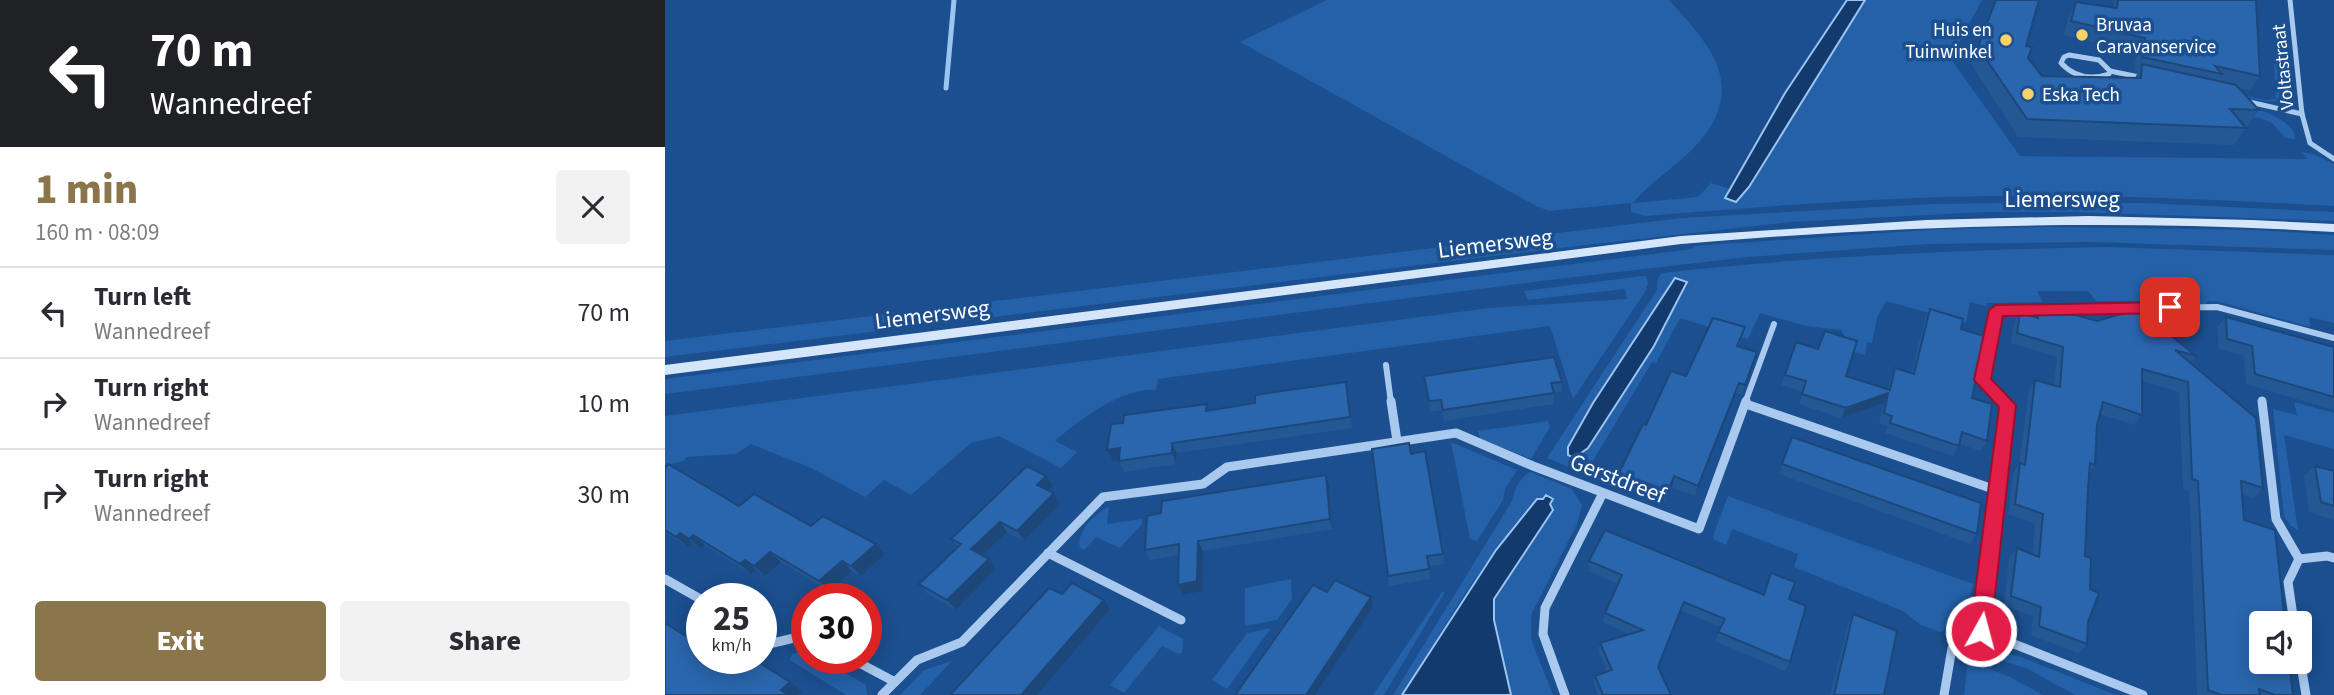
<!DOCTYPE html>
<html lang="en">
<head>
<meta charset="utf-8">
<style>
  body { margin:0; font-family:"Source Sans 3",sans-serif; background:#f2f2f3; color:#2b2b33; height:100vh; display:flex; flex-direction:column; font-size:26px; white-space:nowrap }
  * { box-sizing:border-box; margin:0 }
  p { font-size:23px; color:#7c7c81 }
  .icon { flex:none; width:38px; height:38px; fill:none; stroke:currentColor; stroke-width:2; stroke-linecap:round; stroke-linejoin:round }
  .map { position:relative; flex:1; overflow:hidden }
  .details { display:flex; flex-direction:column; background:#fff; width:665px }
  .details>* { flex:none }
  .top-card { background:#202124; color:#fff; overflow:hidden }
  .tools { position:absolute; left:1584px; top:611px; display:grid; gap:14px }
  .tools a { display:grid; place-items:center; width:63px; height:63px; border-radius:7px; background:#fff; box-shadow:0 4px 18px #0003; font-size:35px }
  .speed { position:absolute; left:21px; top:583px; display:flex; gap:14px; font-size:35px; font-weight:700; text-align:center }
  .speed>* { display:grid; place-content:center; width:91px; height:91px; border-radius:50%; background:#fff; box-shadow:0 4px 18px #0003; line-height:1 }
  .speed small { font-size:18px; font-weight:400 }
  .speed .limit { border:10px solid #d22; background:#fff; color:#111 }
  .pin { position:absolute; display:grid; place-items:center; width:60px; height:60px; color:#fff; margin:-30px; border-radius:14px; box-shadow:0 4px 10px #0006 }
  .me { position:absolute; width:77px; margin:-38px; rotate:7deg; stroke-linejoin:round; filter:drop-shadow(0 0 5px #0008) }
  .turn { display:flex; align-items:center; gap:24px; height:147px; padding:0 35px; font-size:32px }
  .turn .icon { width:91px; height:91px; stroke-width:2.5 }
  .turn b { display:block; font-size:49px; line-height:60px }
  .round { display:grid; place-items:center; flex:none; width:74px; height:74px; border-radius:7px; background:#f2f2f3 }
  .overview { display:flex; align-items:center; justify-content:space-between; height:119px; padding:0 35px }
  h1 { font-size:42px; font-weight:800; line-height:52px; color:#8a764a }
  .cta { display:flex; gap:14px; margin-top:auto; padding:14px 35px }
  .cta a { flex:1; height:80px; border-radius:7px; background:#8a764a; color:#fff; font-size:28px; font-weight:800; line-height:80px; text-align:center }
  .cta a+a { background:#f2f2f3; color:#2b2b33 }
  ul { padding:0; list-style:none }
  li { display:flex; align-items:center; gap:21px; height:91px; padding:0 35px; border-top:2px solid #e1e1e2 }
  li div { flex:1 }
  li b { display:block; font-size:26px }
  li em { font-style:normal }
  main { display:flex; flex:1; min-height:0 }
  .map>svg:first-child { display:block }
  .green { fill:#2461a8 }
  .water { fill:#123a6d; stroke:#9cc4f0; stroke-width:2 }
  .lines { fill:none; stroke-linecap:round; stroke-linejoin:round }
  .stream { stroke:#9cc4f0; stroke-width:5 }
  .minor-far2 { stroke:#a9c9ee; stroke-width:5 }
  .minor-far1 { stroke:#a9c9ee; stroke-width:6 }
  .minor { stroke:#a9c9ee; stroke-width:9 }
  .secondary { fill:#d6e6fa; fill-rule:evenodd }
  .wall { fill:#245895 }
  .shaded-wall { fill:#1d4779 }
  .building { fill:#2a66ad; stroke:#1d4779; stroke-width:2 }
  .route { fill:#e11d48; stroke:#92132f; stroke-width:2 }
  .poi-dot { fill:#ffd166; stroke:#1b4f8f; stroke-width:2.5 }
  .labels { text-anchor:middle; stroke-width:7; stroke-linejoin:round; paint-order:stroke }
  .far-poi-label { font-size:19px; fill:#fff; stroke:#1b4f8f; text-anchor:start }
  .far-street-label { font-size:19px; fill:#fff; stroke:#1b4f8f }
  .street-label { font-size:23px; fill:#fff; stroke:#1b4f8f }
</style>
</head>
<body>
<main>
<section class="details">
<div class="top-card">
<div class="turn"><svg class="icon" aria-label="left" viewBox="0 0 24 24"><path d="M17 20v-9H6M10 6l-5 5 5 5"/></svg><div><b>70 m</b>Wannedreef</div></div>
</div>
<div class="overview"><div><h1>1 min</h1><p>160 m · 08:09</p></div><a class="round"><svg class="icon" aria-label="close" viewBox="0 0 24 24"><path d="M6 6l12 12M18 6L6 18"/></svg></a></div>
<ul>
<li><svg class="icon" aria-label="left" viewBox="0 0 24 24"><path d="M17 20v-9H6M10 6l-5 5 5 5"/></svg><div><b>Turn left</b><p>Wannedreef</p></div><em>70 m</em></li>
<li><svg class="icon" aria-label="right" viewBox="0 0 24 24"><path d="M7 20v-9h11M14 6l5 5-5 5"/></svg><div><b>Turn right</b><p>Wannedreef</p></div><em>10 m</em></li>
<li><svg class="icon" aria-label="right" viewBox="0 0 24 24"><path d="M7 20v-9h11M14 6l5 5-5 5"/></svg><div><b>Turn right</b><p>Wannedreef</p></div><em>30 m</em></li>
</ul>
<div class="cta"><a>Exit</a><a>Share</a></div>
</section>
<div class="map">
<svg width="1669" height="695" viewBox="0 0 1669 695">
  <rect width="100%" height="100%" fill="#1b4f8f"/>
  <g class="green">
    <path d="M662,0H1004C1041,41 1081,81 1039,136C1020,161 988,179 968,203L1033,197L1046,183L1065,189L1060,198L1071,202L1084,187L1200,0H1317L1286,59L1355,156L1642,159L1636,152L1648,154L1669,164V206C1540,199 1411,193 1282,197C1181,200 1081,208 980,216L966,212V203L884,211L871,206L575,42Z"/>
    <polygon points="1614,56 1622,58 1626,94 1618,101 1598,101 1531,86 1601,100 1611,99 1609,59"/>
    <path d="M1510,90C1535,96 1630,108 1630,139L1620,138L1607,123L1595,118L1571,116Z"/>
    <polygon points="1359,203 1480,203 1669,212 1669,221 1411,212 1321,212 1126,222 894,248 0,357 0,341 1017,218 1265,204"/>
    <polygon points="1384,227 1592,230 1669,235 1669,250 1426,242 1263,244 1083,257 884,280 0,394 0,379 1027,249 1029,246 1276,229"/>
    <path d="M1443,247L1669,255V323L1644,317L1645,327L1551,301H1543L1540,305H1520L1509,301H1431L1423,291H1372L1378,302L1322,303L1321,306L1305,302L1301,323L1221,301L1212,318L1207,343L1202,342L1200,355L1189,352L1176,330L1141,326L1095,313L1083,339L1015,318L991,363L987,362L920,474L882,458L992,290L993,278L997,273C1146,256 1294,250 1443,247Z"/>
    <path d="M978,276H981L983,283L980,292L908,399L885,326L493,379L491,390C458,387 414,420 390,441L412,452L396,468L334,436L306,443L246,495L219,480L200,497L146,468L86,444L71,454L21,457L19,461L0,465V416L824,308L962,299L960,289L863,300L859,291Z"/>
    <polygon points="1629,402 1669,413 1669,449 1619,435 1633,530 1626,526 1619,516 1608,409 1632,415"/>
    <polygon points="883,421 885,427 866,459 815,439 813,431"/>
    <polygon points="786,442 852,470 840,489 838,500 812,541 805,539"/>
    <path d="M865,472L907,489L917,506L912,524L866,615V639L888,695H846L829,620V599L888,510L878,499C820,549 778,631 737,695H728L847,501C849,490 855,477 865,472Z"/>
    <polygon points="1063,496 1308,584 1300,621 1275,632 1256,625 1238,611 1129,567 1133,554 1067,529 1061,545 1050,540 1048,536"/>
    <path d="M444,507L442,524L477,519L476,525L455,548L431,537L419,550L415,548C411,532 430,513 444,507Z"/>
    <polygon points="626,579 627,599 612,620 580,626 580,588"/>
    <polygon points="777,592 780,592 719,695 708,695"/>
    <polygon points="494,626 518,639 517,653 513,654 497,646 459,693 445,685"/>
    <polygon points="606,628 562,689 547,680 582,633"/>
    <polygon points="142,651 142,658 156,658 201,685 202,695 181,695 125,660 127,654"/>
    <polygon points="1331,652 1353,656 1451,695 1410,695 1363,669 1326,657 1325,653"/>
    <polygon points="1303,660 1345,677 1378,695 1299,695"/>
    <polygon points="287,661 255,695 235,695 259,670"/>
  </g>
  <g class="water">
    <polygon points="1182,0 1200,0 1084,187 1071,202 1060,198 1120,93"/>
    <polygon points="1010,278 1022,282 989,346 923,448 909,458 903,455 903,447 928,403"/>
    <polygon points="881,495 888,499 885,504 888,510 829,599 829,620 846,695 737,695 831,550 872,499 878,499"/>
  </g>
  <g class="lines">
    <polyline class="stream" points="281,88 289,0"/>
    <g class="minor-far2">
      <polyline points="1625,0 1637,114 1645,143 1669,159"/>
      <path d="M1404,55L1434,60L1445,71L1444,74C1426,80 1409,77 1396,63L1399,57Z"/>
      <polyline points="1445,71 1479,78"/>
      <polyline points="1580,101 1637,114"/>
    </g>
    <g class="minor-far1">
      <polyline points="721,365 726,403"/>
      <polyline points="1080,403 1109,324"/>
      <polyline points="1340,403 1317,380 1331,310 1552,307 1669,338"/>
    </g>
    <g class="minor">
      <polyline points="726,401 732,441"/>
      <polyline points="1597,401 1611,519 1634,559"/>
      <polyline points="1081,404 1334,491"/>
      <polyline points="383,553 516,620"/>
      <polyline points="0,579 37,600"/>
      <polyline points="1629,623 1623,582 1634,559 1662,556 1669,558"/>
      <polyline points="1316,631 1478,695"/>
      <polyline points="96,636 108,643 142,635"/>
      <polyline points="1634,653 1641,695"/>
      <polyline points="185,658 230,682"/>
      <polyline points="217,695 252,660 297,642 438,497 538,484 562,467 791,433 868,466 1034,529 1081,401"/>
      <polyline points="900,695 878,634 880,608 938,493"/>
      <polyline points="1279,695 1287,648 1316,631 1342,405 1338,401"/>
    </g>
    <path class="secondary" d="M1424,216L1587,220L1669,224V232C1451,219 1234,225 1016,244L0,375V365L1016,236L1261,220Z"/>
  </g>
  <g class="wall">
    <polygon points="1331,0 1361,46 1363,58 1377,76 1470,78 1473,72 1469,71 1472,52 1399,35 1404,16 1411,2 1448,8 1449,0 1591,0 1595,76 1585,90 1573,88 1594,110 1569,145 1353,137 1306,64"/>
    <polygon points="1374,305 1531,356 1525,363 1598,488 1588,498 1577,494 1579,520 1628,695 1532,695 1525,510 1524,491 1518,489 1514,392 1477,381 1477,415 1469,425 1435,414 1432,425 1430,465 1424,473 1420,556 1423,622 1422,644 1413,653 1366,635 1368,616 1339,606 1344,558 1352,548 1368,554 1370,524 1343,514 1348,474 1354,465 1364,390 1370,380 1389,386 1392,357 1346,343 1349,323 1355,313 1368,316"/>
    <polygon points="1265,309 1296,329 1307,398 1322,441 1316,451 1295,444 1288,456 1220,433 1222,426 1214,423 1219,403 1176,418 1134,404 1138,392 1116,385 1131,342 1181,376 1223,389 1225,379 1230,368 1246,374 1260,319"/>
    <polygon points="1561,317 1669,347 1669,410 1581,384 1579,356 1554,349 1552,327"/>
    <polygon points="1080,327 1074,346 1089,362 1077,395 1071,393 1030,496 1007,487 1000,501 953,483 954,473 981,425 1021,376"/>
    <polygon points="759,376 897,382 897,392 889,393 888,404 779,421 777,410 765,412"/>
    <polygon points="683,393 687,428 512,453 511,464 459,472 454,460 448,461 442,450"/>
    <polygon points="1127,437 1312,534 1305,544 1114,474"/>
    <polygon points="746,454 778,554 779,564 764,566 765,579 724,586 723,576"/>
    <polygon points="1650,466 1669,471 1669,520 1644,512 1639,476"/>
    <polygon points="0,469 74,506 146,526 220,554 196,576 187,571 165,591 116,562 100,576 91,570 86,574 40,545 36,549 27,543 23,547 0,533"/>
    <polygon points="661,475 664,485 667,529 538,551 537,591 518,595 513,585 514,555 485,560 480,550 496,513"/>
    <polygon points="388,486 383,491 389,493 395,504 359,541 342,532 318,556 324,559 331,569 291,610 263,594 254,584 293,547 286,539"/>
    <polygon points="924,561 1098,595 1106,573 1124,599 1125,662 1120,671 1050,641 1056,627 1016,611 993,668 1006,695 933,695 929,684 930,676 942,672 934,652 935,643 964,634 938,622 940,613 953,584 923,571"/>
    <polygon points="1188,614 1219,695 1165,695 1183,623"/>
  </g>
  <g class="shaded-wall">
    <polygon points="1074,383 1071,393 1030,496 1033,486"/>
    <polygon points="1223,393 1219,403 1176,418 1181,408"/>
    <polygon points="507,443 512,453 511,464 507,453"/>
    <polygon points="455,448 460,459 448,461 442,450"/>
    <polygon points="661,475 664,485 667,529 665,519"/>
    <polygon points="381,476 388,486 378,495 372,485"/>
    <polygon points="1009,476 1007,487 1000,501 1003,491"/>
    <polygon points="389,493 395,504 359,541 352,531"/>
    <polygon points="335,522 342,532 314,559 306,549"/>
    <polygon points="15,533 27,543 23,547 11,537"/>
    <polygon points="28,535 40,545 36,549 24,539"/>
    <polygon points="533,541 538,551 537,591 518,595 513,585"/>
    <polygon points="211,544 220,554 196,576 186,566"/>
    <polygon points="105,552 116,562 100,576 89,566"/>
    <polygon points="324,559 331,569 291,610 282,600"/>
    <polygon points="80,560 91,570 86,574 75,564"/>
    <polygon points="177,561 187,571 165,591 154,581"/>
    <polygon points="706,597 708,607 650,695 641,695"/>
    <polygon points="439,600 445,609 372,695 356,695"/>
    <polygon points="1019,602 1016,611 990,676 993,667"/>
    <polygon points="125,682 137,691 133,695 122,695 116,690"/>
  </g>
  <g class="building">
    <polygon points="1331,0 1374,0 1361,46 1367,47 1363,58 1377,76 1476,78 1477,64 1571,85 1594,110 1565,109 1581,128 1362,119 1313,47"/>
    <polygon points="1453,0 1591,0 1595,76 1550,66 1557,74 1477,57 1480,38 1406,21 1411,2 1452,8"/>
    <polygon points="1374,305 1432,321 1474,309 1531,356 1510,350 1591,418 1598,488 1576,481 1579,520 1610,530 1620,623 1596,623 1596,662 1624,662 1628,695 1610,695 1594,689 1595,695 1556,695 1543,690 1534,500 1533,481 1527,479 1523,382 1477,369 1477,415 1438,402 1432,425 1430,465 1425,463 1423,490 1420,556 1426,558 1425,589 1434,593 1423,622 1422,644 1374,626 1376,607 1346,596 1352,548 1374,557 1378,514 1350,504 1355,463 1360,465 1370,380 1395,387 1398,347 1352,333 1355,313 1373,318"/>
    <polygon points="1265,309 1298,319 1296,329 1319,336 1307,398 1327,404 1322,441 1297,432 1294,446 1225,423 1227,416 1219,413 1223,393 1181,408 1137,394 1141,381 1120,375 1131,342 1153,349 1160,331 1192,341 1181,376 1225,390 1230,368 1249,374"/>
    <polygon points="1561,317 1669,347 1669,397 1590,374 1587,346 1562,339"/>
    <polygon points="1048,318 1080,327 1072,346 1092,352 1080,385 1074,383 1033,486 1009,476 1003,491 954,473 978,424 981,425 1006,371 1021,376"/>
    <polygon points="889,357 897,382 886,383 889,393 778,410 776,400 764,401 759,376"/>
    <polygon points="681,382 685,417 507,443 507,453 454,461 455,448 442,450 446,424 458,423 459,415 542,404 541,411 590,403 590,395"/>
    <polygon points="1127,437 1316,503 1312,534 1117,464"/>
    <polygon points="744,443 746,454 760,451 778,554 762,556 764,569 723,576 707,449"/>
    <polygon points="3,464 74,506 89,494 146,526 158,516 211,544 186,566 177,561 154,581 105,552 89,566 80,560 75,564 28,535 24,539 15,533 11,537 0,530 0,469"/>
    <polygon points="362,466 381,476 372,485 389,493 352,531 335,522 306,549 324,559 282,600 254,584 296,544 286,539"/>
    <polygon points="1650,466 1669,471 1669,506 1656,502"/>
    <polygon points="661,475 665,519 533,541 532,581 513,585 514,544 480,550 482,516 496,513 497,501"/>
    <polygon points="940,530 1099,595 1106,573 1130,582 1124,599 1141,606 1125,662 1053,632 1060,619 1019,602 993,667 1006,695 938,695 930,676 947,670 935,643 978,630 940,613 957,575 924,561"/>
    <polygon points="670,580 706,597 641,695 570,695 648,585 662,592"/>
    <polygon points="407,583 439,600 356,695 285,695 384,588 397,594"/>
    <polygon points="1188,614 1232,631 1219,695 1169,695"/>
    <polygon points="0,623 37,646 37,658 55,658 65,664 70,659 79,665 87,658 125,682 116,690 124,695 0,695"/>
  </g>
  <polygon class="route" points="1505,302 1512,307 1505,313 1338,316 1326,379 1351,405 1326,631 1323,638 1316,640 1308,638 1305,631 1334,407 1309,380 1324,310 1331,305"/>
  <g class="poi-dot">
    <circle cx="1417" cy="35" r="7"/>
    <circle cx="1341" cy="40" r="7"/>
    <circle cx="1363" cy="94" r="7"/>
  </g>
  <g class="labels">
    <g class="far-poi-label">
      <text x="1431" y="31">Bruvaa<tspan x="1431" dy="22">Caravanservice</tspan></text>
      <text x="1327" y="36" text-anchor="end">Huis en<tspan x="1327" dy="22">Tuinwinkel</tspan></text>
      <text x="1377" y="101">Eska Tech</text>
    </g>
    <g class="far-street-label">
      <text transform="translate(1617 67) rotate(-96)" y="7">Voltastraat</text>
    </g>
    <g class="street-label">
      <text x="1397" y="207">Liemersweg</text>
      <text transform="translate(830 243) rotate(-7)" y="8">Liemersweg</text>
      <text transform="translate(267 314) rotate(-7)" y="8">Liemersweg</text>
      <text transform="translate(953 478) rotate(21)" y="8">Gerstdreef</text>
    </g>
  </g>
</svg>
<div class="tools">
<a><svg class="icon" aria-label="sound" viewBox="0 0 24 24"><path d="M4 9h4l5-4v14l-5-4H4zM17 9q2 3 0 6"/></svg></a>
</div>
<div class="speed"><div>25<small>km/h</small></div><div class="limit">30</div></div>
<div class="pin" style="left:1505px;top:307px;background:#d93025"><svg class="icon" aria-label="arrive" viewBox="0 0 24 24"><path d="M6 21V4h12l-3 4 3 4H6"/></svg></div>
<svg class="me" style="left:1316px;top:631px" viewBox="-20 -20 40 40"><circle r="17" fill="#e11d48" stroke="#fff" stroke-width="3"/><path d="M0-11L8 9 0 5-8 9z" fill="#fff"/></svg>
</div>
</main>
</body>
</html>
